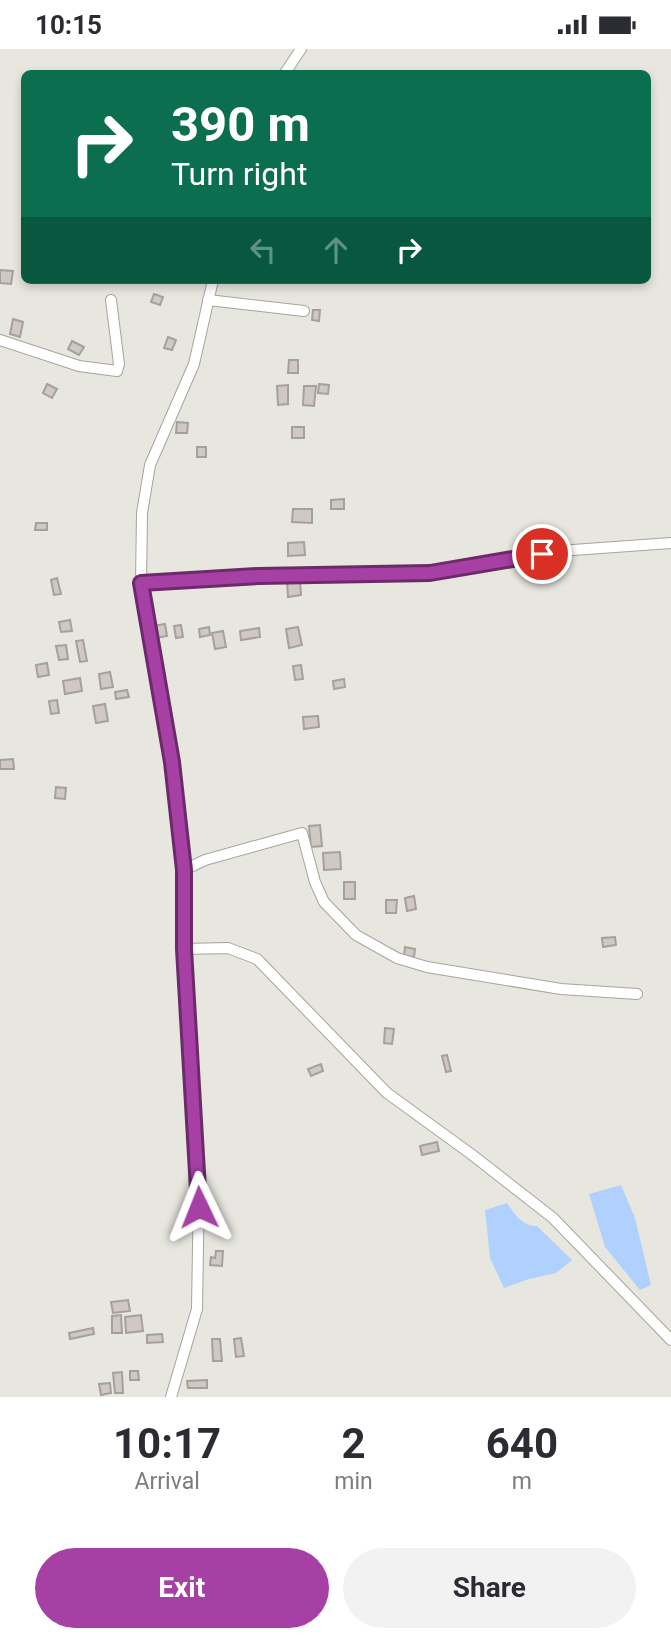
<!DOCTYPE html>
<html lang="en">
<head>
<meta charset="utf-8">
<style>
  body { margin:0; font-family:Roboto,sans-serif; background:#f2f2f3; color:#2b2b33; height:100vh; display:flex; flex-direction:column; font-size:26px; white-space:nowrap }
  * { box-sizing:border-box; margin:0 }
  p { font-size:23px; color:#7c7c81 }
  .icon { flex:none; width:38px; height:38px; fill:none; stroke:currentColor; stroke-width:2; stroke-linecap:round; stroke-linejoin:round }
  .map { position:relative; height:1348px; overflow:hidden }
  .details { display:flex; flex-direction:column; background:#fff; flex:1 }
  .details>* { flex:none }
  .banner { position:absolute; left:21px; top:21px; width:630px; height:214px; border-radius:10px; box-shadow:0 4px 10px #0003; background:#0b6e4f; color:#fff; overflow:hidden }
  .pin { position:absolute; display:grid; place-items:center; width:60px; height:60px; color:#fff; margin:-30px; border:4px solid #fff; border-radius:50%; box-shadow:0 2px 7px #0007 }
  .me { position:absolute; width:77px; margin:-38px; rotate:358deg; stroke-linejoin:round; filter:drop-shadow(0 0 5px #0008) }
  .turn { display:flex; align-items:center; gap:24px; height:147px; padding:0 35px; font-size:32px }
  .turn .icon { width:91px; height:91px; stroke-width:2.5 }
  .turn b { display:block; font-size:49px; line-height:60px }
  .lanes { display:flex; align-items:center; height:66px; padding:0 35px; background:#0003; justify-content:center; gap:35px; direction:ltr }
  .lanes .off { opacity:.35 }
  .eta { display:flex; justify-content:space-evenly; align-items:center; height:119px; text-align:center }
  .eta b { font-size:42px; font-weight:700; line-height:49px }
  .primary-button { display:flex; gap:14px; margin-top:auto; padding:14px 35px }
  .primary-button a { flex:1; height:80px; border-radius:42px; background:#a640a4; color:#fff; font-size:28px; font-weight:700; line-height:80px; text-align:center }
  .primary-button a+a { background:#f2f2f3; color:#2b2b33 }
  .status { display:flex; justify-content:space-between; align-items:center; height:49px; padding:0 35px; background:#fff; direction:ltr }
  .status svg { height:19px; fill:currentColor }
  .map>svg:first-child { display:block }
  .water { fill:#b0d1fd }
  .building { fill:#cfc8c3; stroke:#a6a09b; stroke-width:2 }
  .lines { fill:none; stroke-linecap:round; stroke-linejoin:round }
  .street-casing { stroke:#a6a49d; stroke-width:12 }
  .street { stroke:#fff; stroke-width:10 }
  .route-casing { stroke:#6c2a6b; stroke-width:18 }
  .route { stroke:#a640a4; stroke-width:12 }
</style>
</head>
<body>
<div class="status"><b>10:15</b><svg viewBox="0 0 49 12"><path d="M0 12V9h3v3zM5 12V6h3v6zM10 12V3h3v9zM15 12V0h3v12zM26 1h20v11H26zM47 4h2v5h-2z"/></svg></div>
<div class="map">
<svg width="671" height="1348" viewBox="0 0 671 1348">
  <rect width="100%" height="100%" fill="#e8e7df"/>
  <g class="water">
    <polygon points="621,1136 635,1169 651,1236 640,1241 605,1198 589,1145"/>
    <path d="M507,1154C515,1165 522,1177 537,1177L572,1211L556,1224L529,1230L504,1239L490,1209L485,1161Z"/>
  </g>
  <g class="building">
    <polygon points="0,221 13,222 11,235 0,234"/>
    <polygon points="154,245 163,248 160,256 151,253"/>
    <polygon points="313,261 320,261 319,272 312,271"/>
    <polygon points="13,270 23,273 20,288 10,285"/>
    <polygon points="168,288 176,291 172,301 164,299"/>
    <polygon points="72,292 84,298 79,306 68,300"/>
    <polygon points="289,311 298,311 298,324 288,324"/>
    <polygon points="47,335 57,340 52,349 43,344"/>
    <polygon points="319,335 329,336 328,345 318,344"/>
    <polygon points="288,336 288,355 278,356 277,337"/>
    <polygon points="304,337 316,337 314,357 303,356"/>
    <polygon points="177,373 188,374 187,384 176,384"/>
    <rect x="292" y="378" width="12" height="11"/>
    <rect x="197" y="398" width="9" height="10"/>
    <polygon points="344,450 344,460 331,460 331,451"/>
    <polygon points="293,460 312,460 312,474 292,473"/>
    <polygon points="36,474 47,474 47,481 35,481"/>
    <polygon points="304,493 305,506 288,507 288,494"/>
    <polygon points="57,529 61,545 54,546 51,531"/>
    <polygon points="300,531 301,546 288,548 287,532"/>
    <polygon points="70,571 72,582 61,583 59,573"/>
    <polygon points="165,575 167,587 155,589 153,577"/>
    <polygon points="181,576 183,588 176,589 174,577"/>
    <polygon points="209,578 210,586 200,588 199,580"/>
    <polygon points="298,578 302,596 289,599 286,580"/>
    <polygon points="259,579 260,588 241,591 240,582"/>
    <polygon points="223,582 226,598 215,600 212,584"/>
    <polygon points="83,591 87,612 80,613 76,592"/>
    <polygon points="66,596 68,610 59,611 56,597"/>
    <polygon points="47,614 49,626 38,628 36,616"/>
    <polygon points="301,616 303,630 295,631 293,617"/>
    <polygon points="110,623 113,638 101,640 99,625"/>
    <polygon points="80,629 82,642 65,645 63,632"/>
    <polygon points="344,630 345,638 334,640 333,632"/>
    <polygon points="127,641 129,648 116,650 115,643"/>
    <polygon points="57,651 59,664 51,665 49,652"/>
    <polygon points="105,655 108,672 96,674 93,657"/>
    <polygon points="318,667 319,678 304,680 303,668"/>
    <polygon points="13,710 14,720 0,720 0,711"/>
    <polygon points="56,738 66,739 65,750 55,749"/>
    <polygon points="320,776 322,797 311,798 309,777"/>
    <polygon points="340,803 341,820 324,821 323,804"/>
    <rect x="344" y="833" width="11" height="17"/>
    <polygon points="414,847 416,860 407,862 405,849"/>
    <polygon points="386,851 397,851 396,864 386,864"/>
    <polygon points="615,888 616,896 603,898 602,889"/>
    <polygon points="405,898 415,900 414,908 404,907"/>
    <polygon points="385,979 394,980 392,995 384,994"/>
    <polygon points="447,1006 451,1022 446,1023 442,1007"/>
    <polygon points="321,1015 323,1022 311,1027 308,1020"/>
    <polygon points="437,1093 439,1102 422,1106 420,1097"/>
    <polygon points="216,1202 223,1202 222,1217 210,1216 211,1208 215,1209"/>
    <polygon points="128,1251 130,1262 113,1264 111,1253"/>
    <polygon points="121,1266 122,1284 112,1284 112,1267"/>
    <polygon points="141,1266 143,1282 126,1284 125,1268"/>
    <polygon points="93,1279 94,1285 70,1290 69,1284"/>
    <polygon points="162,1285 163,1293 147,1294 147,1286"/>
    <polygon points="241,1289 244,1307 236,1308 234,1290"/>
    <polygon points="212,1290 220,1290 222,1312 213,1312"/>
    <polygon points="130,1322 138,1322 139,1331 130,1331"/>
    <polygon points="122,1323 123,1344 115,1344 113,1324"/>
    <polygon points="207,1331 207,1339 188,1339 187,1332"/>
    <polygon points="110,1334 111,1344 101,1346 99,1335"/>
  </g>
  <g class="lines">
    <defs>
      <g id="street">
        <polyline points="285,24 301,0"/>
        <polyline points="208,251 304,262"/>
        <polyline points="0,291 79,317 117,322 119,315 111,251"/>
        <polyline points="141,534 258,527 430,524 559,502 671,494"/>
        <polyline points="184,821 205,811 302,784 315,833 324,853 356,886 397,909 427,918 561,940 637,945"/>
        <polyline points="184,900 228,899 257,910 387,1044 471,1105 553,1169 671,1291"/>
        <polyline points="171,1348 197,1260 199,1136 184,900 184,821 172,713 141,534 142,464 150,416 194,315 213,231"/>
      </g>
    </defs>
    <use href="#street" class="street-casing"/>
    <use href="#street" class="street"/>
  </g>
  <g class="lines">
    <defs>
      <polyline id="route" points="199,1158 184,900 184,821 172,713 141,534 258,527 430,524 542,505"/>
    </defs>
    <use href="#route" class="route-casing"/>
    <use href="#route" class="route"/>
  </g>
</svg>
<div class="pin" style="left:542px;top:505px;background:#d93025"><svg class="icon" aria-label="arrive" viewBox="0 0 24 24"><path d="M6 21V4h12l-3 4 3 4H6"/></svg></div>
<svg class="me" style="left:199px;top:1158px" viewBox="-20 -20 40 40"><path d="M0-17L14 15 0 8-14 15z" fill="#a640a4" stroke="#fff" stroke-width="4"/></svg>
<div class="banner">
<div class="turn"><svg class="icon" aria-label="right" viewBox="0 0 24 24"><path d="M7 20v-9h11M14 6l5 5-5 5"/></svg><div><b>390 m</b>Turn right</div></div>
<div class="lanes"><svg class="icon off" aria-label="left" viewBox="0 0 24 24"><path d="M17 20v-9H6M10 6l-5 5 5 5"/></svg><svg class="icon off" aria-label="ahead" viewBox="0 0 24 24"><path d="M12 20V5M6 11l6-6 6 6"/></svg><svg class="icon" aria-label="right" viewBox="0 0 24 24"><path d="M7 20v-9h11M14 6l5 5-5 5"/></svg></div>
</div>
</div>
<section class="details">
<div class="eta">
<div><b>10:17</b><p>Arrival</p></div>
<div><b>2</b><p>min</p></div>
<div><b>640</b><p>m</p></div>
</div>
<div class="primary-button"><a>Exit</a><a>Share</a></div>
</section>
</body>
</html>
